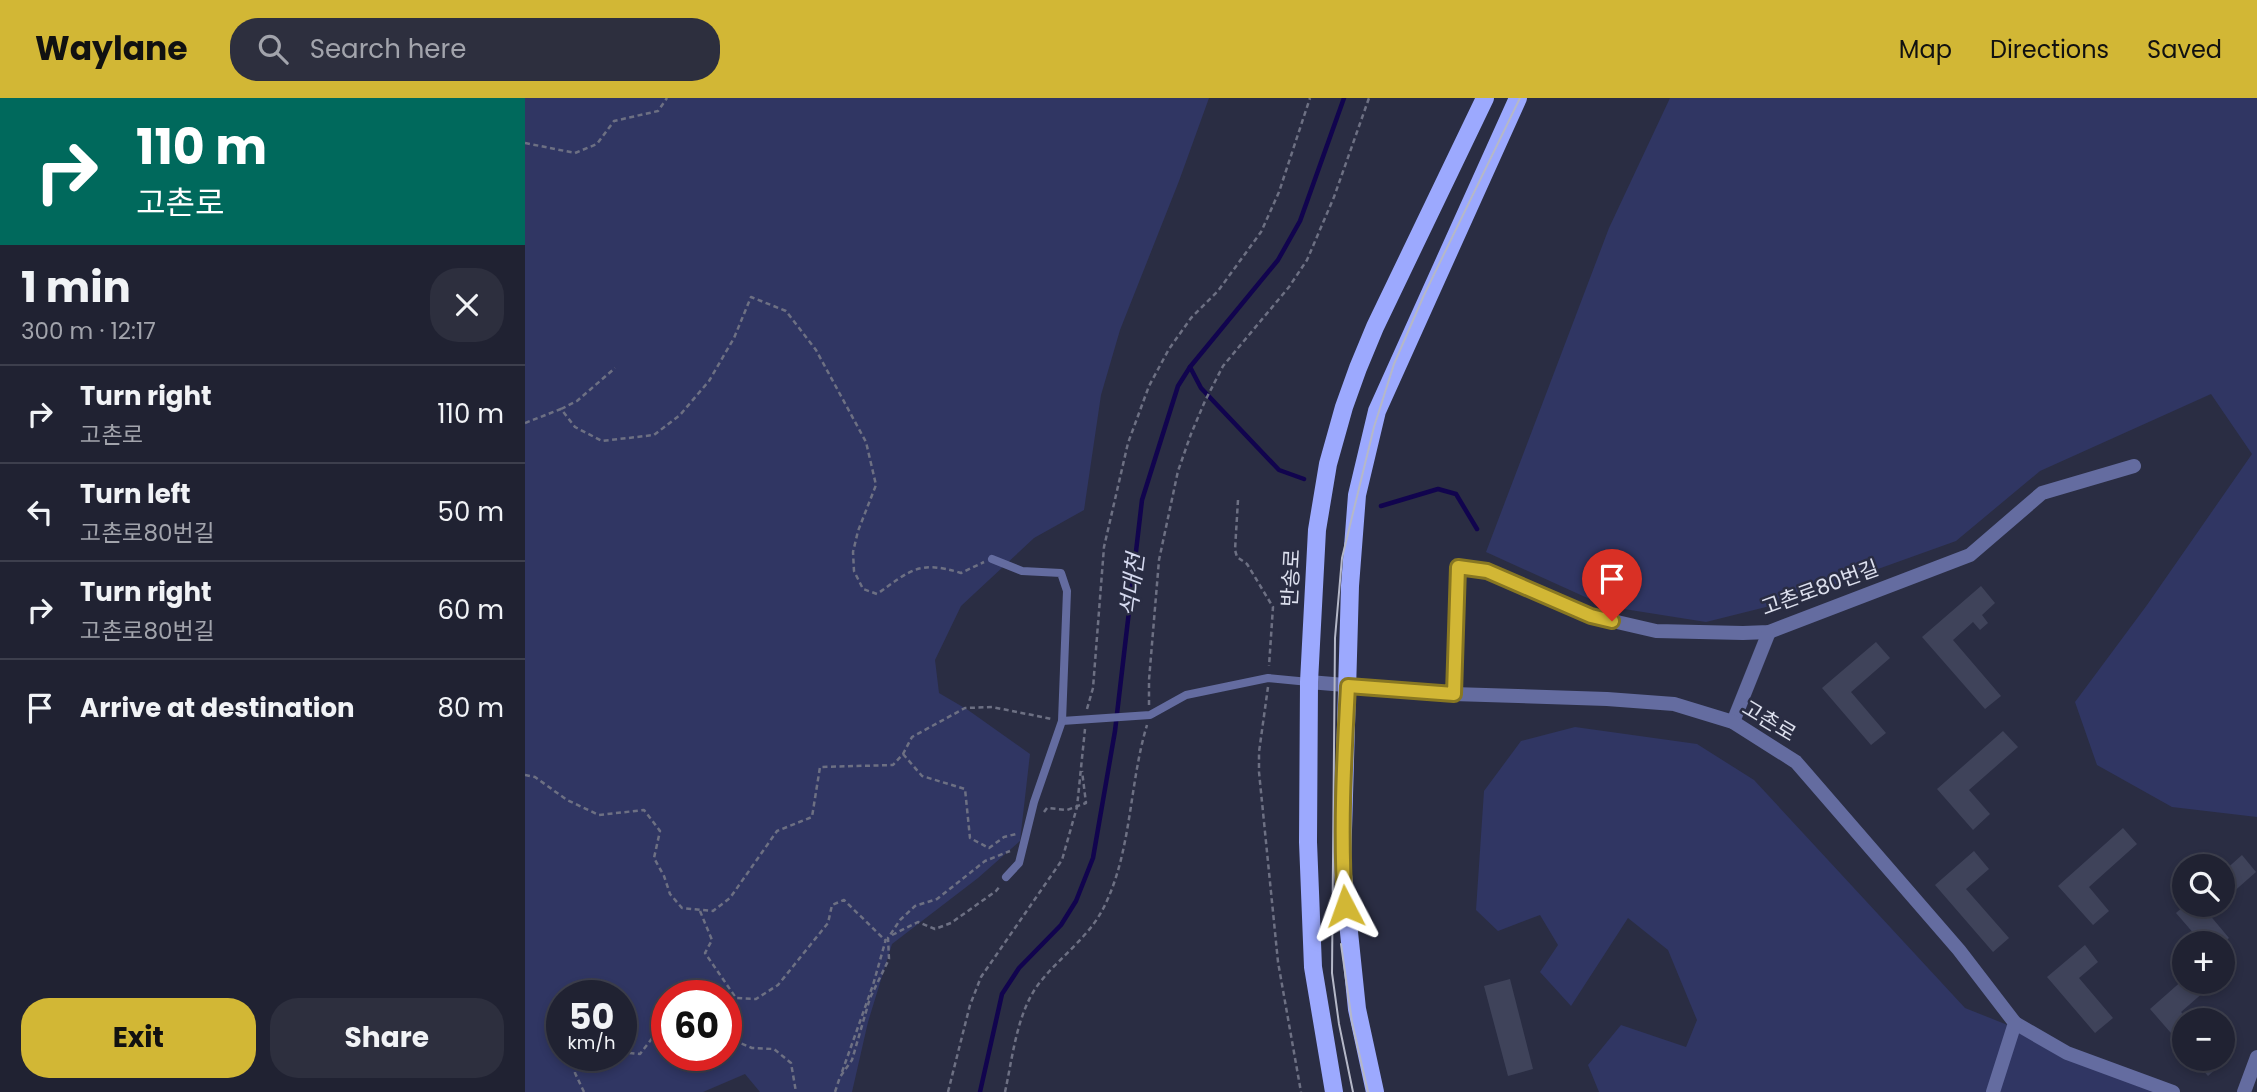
<!DOCTYPE html>
<html lang="en">
<head>
<meta charset="utf-8">
<style>
  body { margin:0; font-family:Poppins,"Noto Sans KR",sans-serif; background:#2d2f3e; color:#f1f3f6; height:100vh; display:flex; flex-direction:column; font-size:26px; white-space:nowrap }
  * { box-sizing:border-box; margin:0 }
  p { font-size:23px; color:#a2a4ac }
  .icon { flex:none; width:38px; height:38px; fill:none; stroke:currentColor; stroke-width:2; stroke-linecap:round; stroke-linejoin:round }
  .map { position:relative; flex:1; overflow:hidden }
  .details { display:flex; flex-direction:column; background:#202232; width:525px }
  .details>* { flex:none }
  .banner { background:#00695c; color:#fff; overflow:hidden }
  .tools { position:absolute; left:1647px; top:756px; display:grid; gap:14px }
  .tools a { display:grid; place-items:center; width:63px; height:63px; border-radius:50%; background:#202232; box-shadow:0 4px 10px #0003,0 0 0 2px #3d3f4d; font-size:35px }
  .speed { position:absolute; left:21px; top:882px; display:flex; gap:14px; font-size:35px; font-weight:700; text-align:center }
  .speed>* { display:grid; place-content:center; width:91px; height:91px; border-radius:50%; background:#202232; box-shadow:0 4px 10px #0003,0 0 0 2px #3d3f4d; line-height:1 }
  .speed small { font-size:18px; font-weight:400 }
  .speed .limit { border:10px solid #d22; background:#fff; color:#111 }
  .pin { position:absolute; display:grid; place-items:center; width:60px; height:60px; color:#fff; margin:-72px -30px; border-radius:50% 50% 50% 0; rotate:-45deg; box-shadow:0 0 7px #0007 }
  .pin .icon { rotate:45deg }
  .me { position:absolute; width:77px; margin:-38px; rotate:356deg; stroke-linejoin:round; filter:drop-shadow(0 0 5px #0008) }
  .turn { display:flex; align-items:center; gap:24px; height:147px; padding:0 21px; font-size:32px }
  .turn .icon { width:91px; height:91px; stroke-width:2.5 }
  .turn b { display:block; font-size:49px; line-height:60px }
  .round { display:grid; place-items:center; flex:none; width:74px; height:74px; border-radius:28px; background:#2d2f3e }
  .headline { display:flex; align-items:center; justify-content:space-between; height:119px; padding:0 21px }
  h1 { font-size:42px; font-weight:700; line-height:52px }
  .primary-button { display:flex; gap:14px; margin-top:auto; padding:14px 21px }
  .primary-button a { flex:1; height:80px; border-radius:28px; background:#d2b735; color:#111; font-size:28px; font-weight:700; line-height:80px; text-align:center }
  .primary-button a+a { background:#2d2f3e; color:#f1f3f6 }
  ul { padding:0; list-style:none }
  li { display:flex; align-items:center; gap:21px; height:98px; padding:0 21px; border-top:2px solid #3d3f4d }
  li div { flex:1 }
  li b { display:block; font-size:26px }
  li em { font-style:normal }
  header { display:flex; align-items:center; gap:42px; box-sizing:border-box; height:98px; padding:0 35px; background:#d2b735; color:#111 }
  header strong { font-size:33px }
  nav { display:flex; gap:38px; margin-inline-start:auto; font-size:24px }
  .search { width:490px; height:63px; background:#2d2f3e; display:flex; align-items:center; gap:18px; box-sizing:border-box; padding:0 24px; border-radius:28px; color:#a2a4ac; font-size:26px }
  main { display:flex; flex:1; min-height:0 }
  .map>svg:first-child { display:block }
  .green { fill:#303663; fill-rule:evenodd }
  .lines { fill:none; stroke-linecap:round; stroke-linejoin:round }
  .stream { stroke:#11044e; stroke-width:4.5 }
  .building { fill:#3f435a }
  .path { stroke:#6d7083; stroke-width:2.5; stroke-dasharray:5 3.5; stroke-linecap:butt }
  .service { stroke:#646ca0; stroke-width:8 }
  .minor { stroke:#646ca0; stroke-width:14 }
  .tertiary { stroke:#646ca0; stroke-width:14 }
  .primary { stroke:#9ca9fe; stroke-width:18 }
  .tram { stroke:#b5b8c8; stroke-width:2 }
  .route-casing { stroke:#872; stroke-width:18 }
  .route { stroke:#d2b735; stroke-width:12 }
  .labels { text-anchor:middle; stroke-width:5; stroke-linejoin:round; paint-order:stroke }
  .street-label { font-size:21px; fill:#dde0ee; stroke:#2a2d43 }
  .water-label { font-size:23px; font-style:italic; fill:#d5d9ef; stroke:#2a2d43 }
</style>
</head>
<body>
<header>
<strong>Waylane</strong>
<div class="search"><svg class="icon" aria-label="search" viewBox="0 0 24 24"><circle cx="10" cy="10" r="6"/><path d="M15 15l6 6"/></svg>Search here</div>
<nav><a>Map</a><a>Directions</a><a>Saved</a></nav>
</header>
<main>
<section class="details">
<div class="banner">
<div class="turn"><svg class="icon" aria-label="right" viewBox="0 0 24 24"><path d="M7 20v-9h11M14 6l5 5-5 5"/></svg><div><b>110 m</b>고촌로</div></div>
</div>
<div class="headline"><div><h1>1 min</h1><p>300 m · 12:17</p></div><a class="round"><svg class="icon" aria-label="close" viewBox="0 0 24 24"><path d="M6 6l12 12M18 6L6 18"/></svg></a></div>
<ul>
<li><svg class="icon" aria-label="right" viewBox="0 0 24 24"><path d="M7 20v-9h11M14 6l5 5-5 5"/></svg><div><b>Turn right</b><p>고촌로</p></div><em>110 m</em></li>
<li><svg class="icon" aria-label="left" viewBox="0 0 24 24"><path d="M17 20v-9H6M10 6l-5 5 5 5"/></svg><div><b>Turn left</b><p>고촌로80번길</p></div><em>50 m</em></li>
<li><svg class="icon" aria-label="right" viewBox="0 0 24 24"><path d="M7 20v-9h11M14 6l5 5-5 5"/></svg><div><b>Turn right</b><p>고촌로80번길</p></div><em>60 m</em></li>
<li><svg class="icon" aria-label="arrive" viewBox="0 0 24 24"><path d="M6 21V4h12l-3 4 3 4H6"/></svg><div><b>Arrive at destination</b></div><em>80 m</em></li>
</ul>
<div class="primary-button"><a>Exit</a><a>Share</a></div>
</section>
<div class="map">
<svg width="1732" height="994" viewBox="0 0 1732 994">
  <rect width="100%" height="100%" fill="#2a2d43"/>
  <g class="green">
    <path d="M0,0H684L654,83L595,232L576,297L559,412L509,440L436,508L410,562L414,595L443,612L505,656L495,743L453,780L367,846L343,924L327,994H235L220,976L178,994H0ZM37,898H96V957H37ZM142,898H201V957H142Z"/>
    <polygon points="1145,0 1732,0 1732,719 1647,709 1572,667 1550,604 1622,507 1727,356 1686,296 1515,373 1431,443 1261,504 1181,524 1080,508 961,454 1084,130"/>
    <polygon points="1050,629 1172,646 1229,682 1440,910 1651,994 1074,994 1063,967 1096,927 1161,949 1172,922 1143,852 1103,820 1046,908 1015,874 1033,847 1015,817 973,833 951,812 959,693 996,643"/>
  </g>
  <g class="lines">
    <g class="stream">
      <polyline points="665,269 676,290 754,372 779,381"/>
      <polyline points="856,408 913,391 931,396 952,431"/>
      <polyline points="455,994 477,896 494,870 536,827 551,803 568,760 590,633 617,402 653,288 665,269 753,162 775,123 819,0"/>
    </g>
  </g>
  <g class="building">
    <polygon points="1456,488 1470,505 1457,517 1463,525 1455,532 1448,524 1428,542 1476,598 1460,611 1397,539"/>
    <polygon points="1351,544 1365,560 1326,594 1361,635 1346,647 1297,590"/>
    <polygon points="1478,633 1493,649 1444,692 1465,716 1448,732 1412,691"/>
    <polygon points="1598,730 1612,746 1564,789 1584,813 1568,827 1533,788"/>
    <polygon points="1449,753 1464,771 1441,791 1484,840 1468,854 1410,787"/>
    <polygon points="1717,757 1731,774 1698,803 1698,774"/>
    <polygon points="1660,807 1693,807 1683,815 1704,840 1698,845 1677,845 1651,815"/>
    <polygon points="1560,847 1573,864 1554,880 1588,920 1570,935 1522,879"/>
    <polygon points="985,881 1008,971 983,978 959,888"/>
    <polygon points="1659,881 1659,884 1672,884 1680,893 1656,914 1664,922 1659,922 1659,950 1625,911"/>
    <polygon points="1668,961 1697,961 1700,963 1683,978"/>
  </g>
  <g class="lines">
    <g class="path">
      <polyline points="0,45 50,55 72,46 89,23 133,13 142,0"/>
      <polyline points="36,311 52,303 90,270"/>
      <path d="M0,325L36,311L50,329L77,343L129,337L155,317L184,283L209,240L226,199L261,213L291,252L341,344L351,387L333,433L328,454L329,473L338,491L352,496C386,472 394,462 436,475L459,464"/>
      <polyline points="713,402 710,452 712,459 722,466 748,509 744,568"/>
      <polyline points="743,589 734,654 734,674 753,864 776,994"/>
      <polyline points="624,607 624,582 634,462 653,373 666,336 680,303 698,268 764,189 782,162 809,99 844,0"/>
      <polyline points="562,611 568,590 579,449 603,345 624,288 644,251 666,220 693,193 736,134 754,94 785,0"/>
      <polyline points="378,656 397,678 440,691 445,740 464,750 479,739 491,736"/>
      <polyline points="0,677 10,679 42,702 74,717 119,712 135,733 129,760 139,778 145,796 157,810 188,813 205,800 252,733 287,719 295,669 368,667 378,656 387,639 440,610 467,609 527,621"/>
      <polyline points="519,714 522,710 542,712 561,705 557,673"/>
      <polyline points="175,813 187,842 180,855 211,900 231,901 253,887 303,825 307,807 319,802 360,842"/>
      <polyline points="367,837 393,824 410,831 426,825 471,793 475,788"/>
      <polyline points="201,939 227,950 249,951 266,965 271,994"/>
      <polyline points="96,954 115,956 128,939 142,933"/>
      <polyline points="50,957 50,975 59,994"/>
      <polyline points="317,974 348,887 361,841"/>
      <polyline points="310,994 315,979 327,962 345,900 364,861 363,840 375,822 390,808 412,801 460,763 485,753"/>
      <polyline points="423,994 445,907 456,879 537,762 552,709 560,631"/>
      <path d="M480,994C488,958 492,912 516,883C536,858 564,839 579,809C607,753 604,686 622,627"/>
    </g>
    <g class="service">
      <polyline points="467,461 497,473 536,475 542,493 537,623 625,617 661,597 743,580 784,584"/>
      <polyline points="481,779 494,765 509,704 537,623"/>
    </g>
    <g class="minor">
      <polyline points="928,596 933,469 962,473 1066,518 1131,533 1218,535 1244,534 1445,457 1517,395 1609,368"/>
      <polyline points="1208,624 1244,534"/>
      <polyline points="1490,925 1542,955 1648,994"/>
      <polyline points="1719,994 1732,959"/>
    </g>
    <polyline class="tertiary" points="784,584 928,596 1082,601 1149,606 1208,624 1271,664 1434,852 1490,925 1468,994"/>
    <g class="primary">
      <polyline points="809,994 788,869 783,744 784,584 792,432 803,366 819,309 833,270 850,229 960,0"/>
      <polyline points="850,994 832,911 817,767 825,488 832,397 852,313 993,0"/>
    </g>
    <g class="tram">
      <polyline points="816,846 827,924 843,994"/>
      <polyline points="828,994 814,926 807,875 810,540 817,460 849,329 869,266 899,197 995,0"/>
    </g>
  </g>
  <g class="lines">
    <defs>
      <path id="route" d="M820,808C815,735 819,662 823,588L929,596L933,469L962,473L1066,518L1087,523"/>
    </defs>
    <use href="#route" class="route-casing"/>
    <use href="#route" class="route"/>
  </g>
  <g class="labels">
    <g class="street-label">
      <text transform="translate(766 480) rotate(-87)" y="7">반송로</text>
      <text transform="translate(1295 490) rotate(-20)" y="7">고촌로80번길</text>
      <text transform="translate(1244 623) rotate(31)" y="7">고촌로</text>
    </g>
    <g class="water-label">
      <text transform="translate(607 487) rotate(-83)" y="8">석대천</text>
    </g>
  </g>
</svg>
<div class="tools">
<a><svg class="icon" aria-label="search" viewBox="0 0 24 24"><circle cx="10" cy="10" r="6"/><path d="M15 15l6 6"/></svg></a>
<a>+</a>
<a>−</a>
</div>
<div class="speed"><div>50<small>km/h</small></div><div class="limit">60</div></div>
<div class="pin" style="left:1087px;top:523px;background:#d93025"><svg class="icon" aria-label="arrive" viewBox="0 0 24 24"><path d="M6 21V4h12l-3 4 3 4H6"/></svg></div>
<svg class="me" style="left:820px;top:808px" viewBox="-20 -20 40 40"><path d="M0-17L14 15 0 8-14 15z" fill="#d2b735" stroke="#fff" stroke-width="4"/></svg>
</div>
</main>
</body>
</html>
